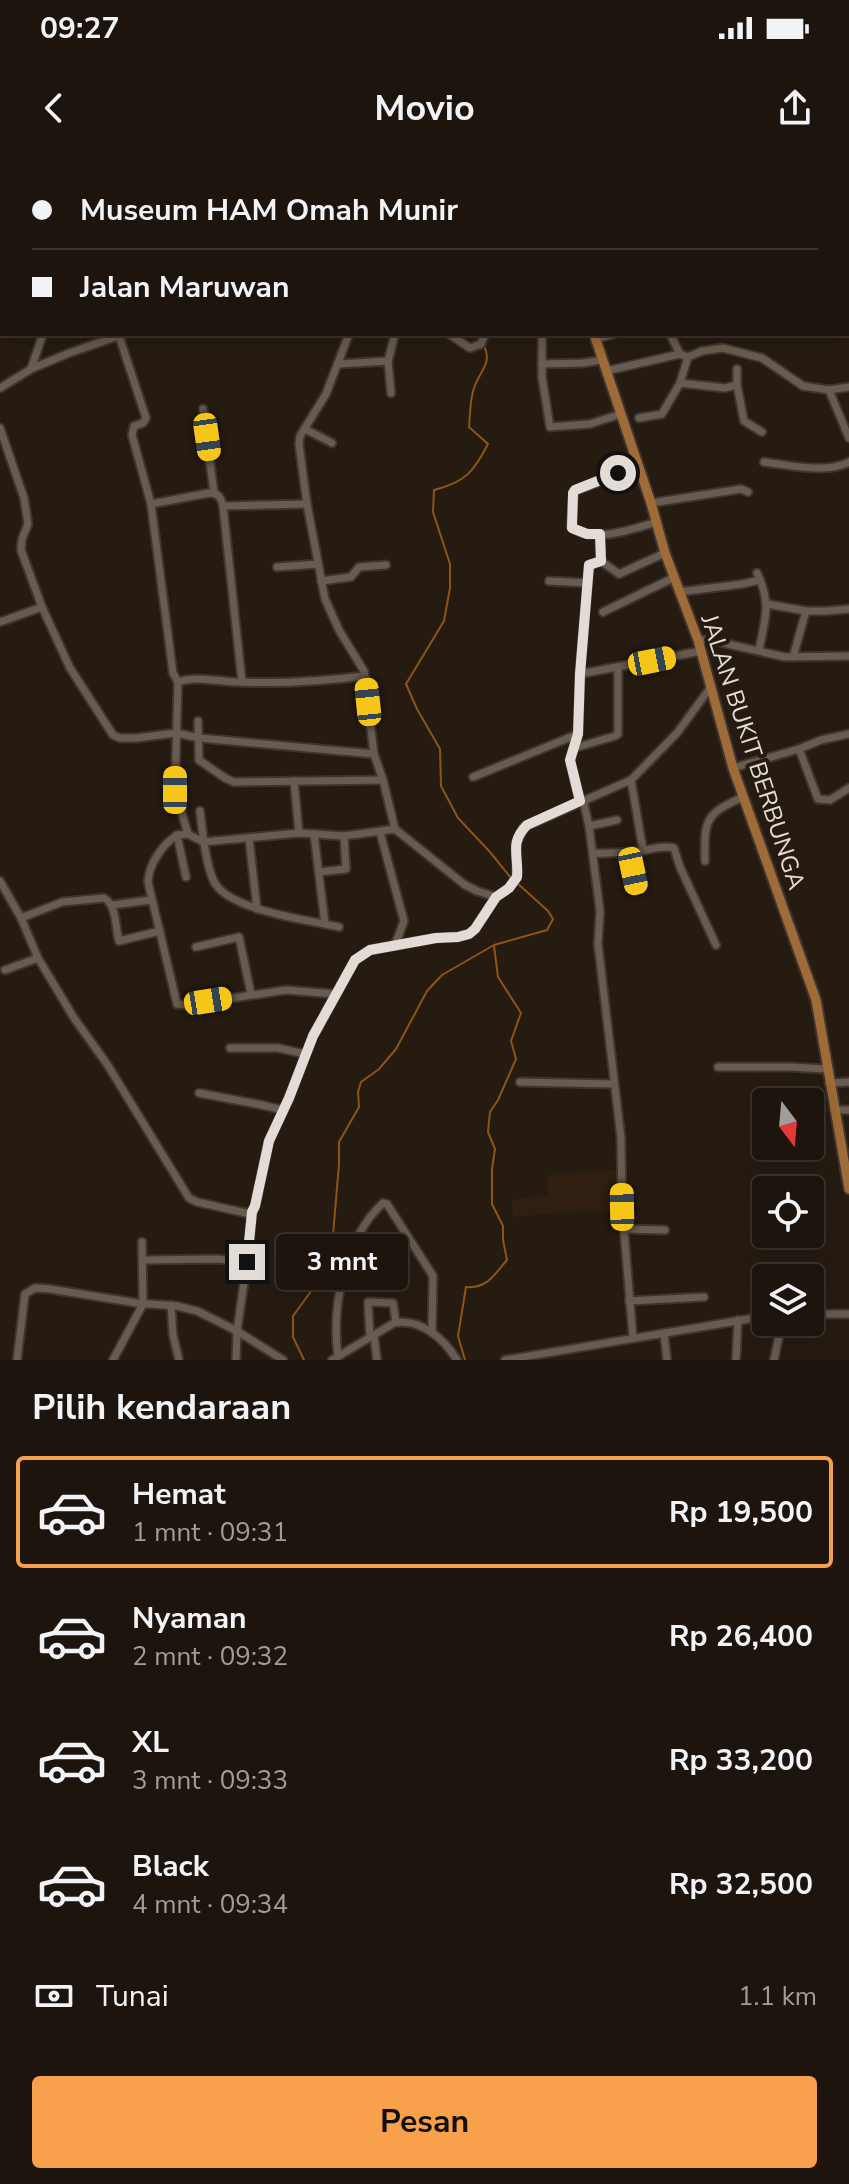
<!DOCTYPE html>
<html lang="id">
<meta charset="utf-8">
<style>
:root{--surface:#1c140d;--page:#251d16;--text:#f1f3f6;--muted:#a09e9d;--line:#3a332e;--accent:#f9a04c}
body{margin:0;font-family:"Nunito Sans",sans-serif;background:var(--page);color:var(--text);height:100vh;display:flex;flex-direction:column;font-size:30px;white-space:nowrap}
*{box-sizing:border-box;margin:0}
p{font-size:26px;color:var(--muted)}
.icon{flex:none;width:44px;height:44px;fill:none;stroke:currentColor;stroke-width:2;stroke-linecap:round;stroke-linejoin:round}
.map{position:relative;height:1200px;overflow:hidden}
.side{display:flex;flex-direction:column;background:var(--surface);flex:1}
.side>*{flex:none}
.banner{position:absolute;left:0px;top:0px;width:850px;height:176px;box-shadow:0 4px 20px #0003,0 0 0 2px var(--line);display:grid;align-content:center;height:176px;padding:0 32px;background:var(--surface)}
.needle{width:52px;rotate:164deg}
.fabs{position:absolute;left:752px;top:928px;display:grid;gap:16px}
.fabs a{display:grid;place-items:center;width:72px;height:72px;border-radius:8px;background:var(--surface);box-shadow:0 4px 20px #0003,0 0 0 2px var(--line);font-size:40px}
.end{position:absolute;width:36px;height:36px;margin:-18px;border:10px solid #e3dbd5;background:#111;box-shadow:0 0 0 4px #111}
.from{border-radius:50%}
.bubble{position:absolute;height:56px;border-radius:8px;background:var(--surface);box-shadow:0 4px 20px #0003,0 0 0 2px var(--line);font-size:26px;font-weight:700;line-height:56px;text-align:center}
.car{position:absolute;width:24px;height:48px;margin:-24px -12px;border-radius:10px;box-shadow:0 0 6px 2px #0007;background:linear-gradient(#f5c518 24%,#345 0 40%,#f5c518 0 76%,#345 0 86%,#f5c518 0)}
.banner b{display:flex;align-items:center;gap:28px;height:76px;font-size:30px}
.banner b+b{border-top:2px solid var(--line)}
.banner i{width:20px;height:20px;background:var(--text)}
ul{padding:0;list-style:none}
li{display:flex;align-items:center;gap:24px;height:112px;margin:0 16px 12px;padding:0 16px;border:4px solid transparent;border-radius:8px}
li div{flex:1}
li b{display:block;font-size:30px}
li em{font-style:normal;font-weight:700}
li.active{border-color:var(--accent)}
li>.icon{width:72px;height:72px;stroke-width:1.5}
h2{padding:0 32px;font-size:36px;line-height:96px}
.pay{display:flex;align-items:center;gap:20px;height:88px;padding:0 32px;font-size:30px}
.pay p{margin-inline-start:auto}
.primary-button{display:flex;gap:16px;margin-top:auto;padding:16px 32px}
.primary-button a{flex:1;height:92px;border-radius:8px;background:var(--accent);color:#111;font-size:32px;font-weight:700;line-height:92px;text-align:center}
.status{display:flex;justify-content:space-between;align-items:center;height:56px;padding:0 40px;background:var(--surface);direction:ltr}
.status svg{height:22px;fill:currentColor}
header{display:flex;justify-content:space-between;align-items:center;height:104px;padding:0 32px;background:var(--surface);font-size:36px;font-weight:700}
.map>svg:first-child{display:block}
</style>
<div class="status"><b>09:27</b><svg viewBox="0 0 49 12"><path d="M0 12V9h3v3zM5 12V6h3v6zM10 12V3h3v9zM15 12V0h3v12zM26 1h20v11H26zM47 4h2v5h-2z"/></svg></div>
<header><svg class="icon" aria-label="back" viewBox="0 0 24 24"><path d="M15 5l-7 7 7 7"/></svg>Movio<svg class="icon" aria-label="share" viewBox="0 0 24 24"><path d="M12 15V3M7 8l5-5 5 5M5 13v7h14v-7"/></svg></header>
<div class="map">
<svg width="849" height="1200" viewBox="0 0 849 1200">
<rect width="100%" height="100%" fill="#261b11"/>
<polygon fill="#301f11" points="619,1010 620,1026 610,1026 609,1033 619,1033 619,1051 566,1052 513,1057 512,1040 548,1035 548,1015 573,1015 574,1012"/>
<g fill="none" stroke-linecap="round" stroke-linejoin="round">
<g stroke="#8f5416" stroke-width="2">
<path d="M484,186C493,203 479,212 474,228C470,239 470,255 469,267L488,284C474,311 466,322 434,330L433,352L450,404V428L444,461L406,524L417,549L440,589L441,626L458,658L490,692L511,718"/>
<polyline points="304,1200 293,1177 293,1156 312,1130 312,1113 317,1100 333,1075 339,1004 339,982 359,947 358,932 361,922 379,909 396,889 427,831 442,815 494,785 547,770 553,759 548,751 516,722"/>
<path d="M465,1200L458,1176L466,1127C487,1129 494,1115 507,1100L503,1080V1066L492,1044V1009L495,989L488,972L490,952L498,940L516,899L511,881L521,853L498,817L494,786"/>
</g>
<defs>
<g id="minor">
<polyline points="33,0 39,2"/>
<polyline points="69,0 69,2"/>
<polyline points="139,0 139,2"/>
<polyline points="170,0 171,2"/>
<polyline points="204,0 205,2"/>
<polyline points="289,0 290,2"/>
<polyline points="426,0 426,2"/>
<polyline points="651,0 652,2"/>
<polyline points="703,0 703,2"/>
<polyline points="157,2 165,0"/>
<polyline points="689,2 697,0"/>
<polyline points="785,2 785,0"/>
<polyline points="841,2 842,0"/>
<polyline points="848,14 849,14"/>
<polyline points="848,66 849,66"/>
<polyline points="848,97 849,98"/>
<polyline points="848,130 849,130"/>
<polyline points="449,174 470,188 481,184 485,174"/>
<polyline points="542,174 542,217 550,267 590,264 621,254"/>
<polyline points="670,174 680,194"/>
<polyline points="119,176 146,258 143,263 134,266 132,275 151,344 173,513 178,522 175,630 188,674"/>
<polyline points="595,179 614,174"/>
<polyline points="688,197 702,191 723,188 762,198 803,226 829,230 849,227"/>
<polyline points="388,201 391,233"/>
<polyline points="338,204 388,201 395,174"/>
<polyline points="542,204 583,203 602,200"/>
<polyline points="31,209 69,193 124,174"/>
<polyline points="737,209 737,225"/>
<polyline points="606,211 680,194 688,197 680,223 662,254 639,258"/>
<polyline points="680,223 725,228 737,225 744,261 762,272"/>
<polyline points="0,228 31,209 43,174"/>
<polyline points="829,230 849,278"/>
<polyline points="203,249 214,333"/>
<polyline points="0,268 24,338 28,364 22,379 21,390 42,447"/>
<polyline points="305,269 332,283"/>
<path d="M764,302C788,305 827,314 849,302"/>
<path d="M638,304L598,322L574,331L571,367C593,384 632,369 657,362"/>
<polyline points="651,343 741,329 748,332"/>
<path d="M151,344L209,333C218,333 221,337 223,346L242,522"/>
<polyline points="223,346 307,344"/>
<polyline points="601,401 619,414 665,393"/>
<polyline points="277,407 318,404"/>
<path d="M757,413C772,444 765,459 759,490"/>
<polyline points="321,421 351,417 359,407 386,405"/>
<polyline points="549,421 588,423"/>
<polyline points="679,432 742,424 760,420"/>
<polyline points="767,444 806,451 826,451 849,449"/>
<polyline points="603,452 673,418"/>
<polyline points="0,462 42,447 70,508 113,575 120,578 136,578 176,573 200,578 374,594"/>
<polyline points="698,480 710,480 785,497 849,496"/>
<polyline points="793,497 806,451"/>
<polyline points="580,514 701,491"/>
<path d="M178,522C196,515 220,522 240,522C281,524 324,521 365,516"/>
<polyline points="198,561 199,600 225,618 234,622 383,620"/>
<polyline points="574,588 615,576 618,574 618,508"/>
<polyline points="799,589 818,639 830,640 849,628"/>
<polyline points="733,608 799,589 821,580 849,574"/>
<polyline points="473,617 578,574"/>
<polyline points="631,620 643,690"/>
<polyline points="294,621 299,673"/>
<polyline points="583,640 589,666 600,751 598,784 621,978 622,1047 633,1178"/>
<polyline points="580,641 570,600 578,574 580,514 589,405 601,401 600,374"/>
<path d="M200,651C202,669 206,710 216,725C235,751 308,760 339,767"/>
<polyline points="589,666 617,660"/>
<polyline points="395,669 465,725 477,731 496,737"/>
<polyline points="380,672 404,761 395,785"/>
<polyline points="314,674 325,764"/>
<polyline points="177,675 186,717"/>
<polyline points="249,678 257,749"/>
<polyline points="628,692 637,730"/>
<path d="M593,693C609,694 625,692 641,691C652,689 663,685 674,688L680,707L716,785"/>
<path d="M705,701C704,660 705,654 743,637"/>
<polyline points="319,712 346,709 344,676"/>
<polyline points="0,721 21,758 38,798 74,858 107,904 189,1038 197,1042 246,1053 252,1052"/>
<polyline points="112,745 151,740"/>
<path d="M21,758L62,742L104,738C117,745 115,767 119,781L160,771"/>
<polyline points="196,787 239,777 251,834"/>
<polyline points="5,810 38,798"/>
<path d="M335,834L286,830L187,845L177,844L148,722C149,704 162,685 177,675L188,674L203,682L299,673L344,676L395,669L383,620L374,594L364,511L339,470L325,439L307,344L299,284L300,276L326,234L349,174"/>
<polyline points="230,888 278,888 305,894"/>
<polyline points="718,907 789,907 827,909"/>
<polyline points="520,922 614,924"/>
<polyline points="829,923 849,922"/>
<polyline points="199,933 262,945 283,950"/>
<polyline points="834,950 849,950"/>
<polyline points="624,1069 665,1070"/>
<polyline points="143,1100 217,1099 247,1102"/>
<polyline points="629,1141 704,1137"/>
<polyline points="171,1145 173,1175 179,1200"/>
<polyline points="810,1154 849,1154"/>
<polyline points="664,1173 667,1200"/>
<polyline points="374,1175 377,1200"/>
<polyline points="370,1177 368,1142 393,1143 396,1162"/>
<path d="M338,1196C331,1146 345,1078 383,1043L387,1044L433,1116L432,1171"/>
<polyline points="17,1200 25,1134 35,1128 50,1129 137,1143 177,1146 197,1151 237,1171 247,1102 252,1052 255,1046 269,981 289,938 313,876 355,800 370,790 436,778 458,777 469,774 475,769 496,737 509,728 517,717 516,683 524,667 631,620 677,573 710,528"/>
<polyline points="113,1200 143,1144 142,1082"/>
<polyline points="236,1200 237,1171 283,1200"/>
<path d="M332,1200L394,1163C421,1158 444,1179 457,1200"/>
<polyline points="505,1200 766,1156"/>
<polyline points="736,1200 738,1160"/>
<polyline points="774,1200 782,1162"/>
</g>
<g id="major">
<polyline points="565,0 565,2"/>
<polyline points="594,174 651,343 665,393 698,480 733,608 816,840 849,1029"/>
</g>
</defs>
<use href="#minor" stroke="#3e3530" stroke-width="11"/>
<use href="#major" stroke="#3e3530" stroke-width="13"/>
<use href="#minor" stroke="#685b4f" stroke-width="7"/>
<use href="#major" stroke="#9f6b36" stroke-width="9"/>
</g>
<g fill="none" stroke-linecap="round" stroke-linejoin="round">
<path stroke="#e3dbd5" stroke-width="10" d="M247,1102L252,1052L255,1046L269,981L289,938L313,876L355,800L370,790L436,778L458,777L469,774L475,769L496,737L509,728L517,717C519,695 509,683 527,665L580,641L570,600L578,574L580,514L589,405L601,401L600,374H587L572,368L573,333L575,330L618,313"/>
</g>
<g text-anchor="middle" dominant-baseline="central" stroke-width="8" stroke-linejoin="round" paint-order="stroke">
<g font-size="24" fill="#e3dbd5" stroke="#261b11">
<text transform="translate(753 592) rotate(72)">JALAN BUKIT BERBUNGA</text>
</g>
</g>
</svg>
<div class="fabs">
<a><svg class="needle" viewBox="-14 -14 28 28"><path d="M0-13l5 13h-10z" fill="#e53935"/><path d="M0 13l5-13h-10z" fill="#a09e9d"/></svg></a>
<a><svg class="icon" aria-label="locate" viewBox="0 0 24 24"><circle cx="12" cy="12" r="6"/><path d="M12 2v4M12 18v4M2 12h4M18 12h4"/></svg></a>
<a><svg class="icon" aria-label="layers" viewBox="0 0 24 24"><path d="M12 4l9 5-9 5-9-5zM3 14l9 5 9-5"/></svg></a>
</div>
<i class="end from" style="left:618px;top:313px"></i>
<i class="end" style="left:247px;top:1102px"></i>
<div class="bubble" style="left:276px;top:1074px;width:132px">3 mnt</div>
<i class="car" style="left:207px;top:277px;rotate:172deg"></i>
<i class="car" style="left:652px;top:501px;rotate:79deg"></i>
<i class="car" style="left:368px;top:542px;rotate:354deg"></i>
<i class="car" style="left:175px;top:630px;rotate:0deg"></i>
<i class="car" style="left:633px;top:711px;rotate:168deg"></i>
<i class="car" style="left:208px;top:841px;rotate:81deg"></i>
<i class="car" style="left:622px;top:1047px;rotate:359deg"></i>
<div class="banner">
<b><i class="from"></i>Museum HAM Omah Munir</b>
<b><i></i>Jalan Maruwan</b>
</div>
</div>
<section class="side">
<h2>Pilih kendaraan</h2>
<ul>
<li class="active"><svg class="icon" aria-label="car" viewBox="0 0 24 24"><path d="M5 17H2v-5l4-1 3-4h7l3 4 3 1v5h-3M9 17h6M6 11h13"/><circle cx="7" cy="17" r="2"/><circle cx="17" cy="17" r="2"/></svg><div><b>Hemat</b><p>1 mnt · 09:31</p></div><em>Rp 19,500</em></li>
<li><svg class="icon" aria-label="car" viewBox="0 0 24 24"><path d="M5 17H2v-5l4-1 3-4h7l3 4 3 1v5h-3M9 17h6M6 11h13"/><circle cx="7" cy="17" r="2"/><circle cx="17" cy="17" r="2"/></svg><div><b>Nyaman</b><p>2 mnt · 09:32</p></div><em>Rp 26,400</em></li>
<li><svg class="icon" aria-label="car" viewBox="0 0 24 24"><path d="M5 17H2v-5l4-1 3-4h7l3 4 3 1v5h-3M9 17h6M6 11h13"/><circle cx="7" cy="17" r="2"/><circle cx="17" cy="17" r="2"/></svg><div><b>XL</b><p>3 mnt · 09:33</p></div><em>Rp 33,200</em></li>
<li><svg class="icon" aria-label="car" viewBox="0 0 24 24"><path d="M5 17H2v-5l4-1 3-4h7l3 4 3 1v5h-3M9 17h6M6 11h13"/><circle cx="7" cy="17" r="2"/><circle cx="17" cy="17" r="2"/></svg><div><b>Black</b><p>4 mnt · 09:34</p></div><em>Rp 32,500</em></li>
</ul>
<div class="pay"><svg class="icon" aria-label="cash" viewBox="0 0 24 24"><path d="M3 7h18v10H3z"/><circle cx="12" cy="12" r="2"/></svg>Tunai<p>1.1 km</p></div>
<div class="primary-button"><a>Pesan</a></div>
</section>
